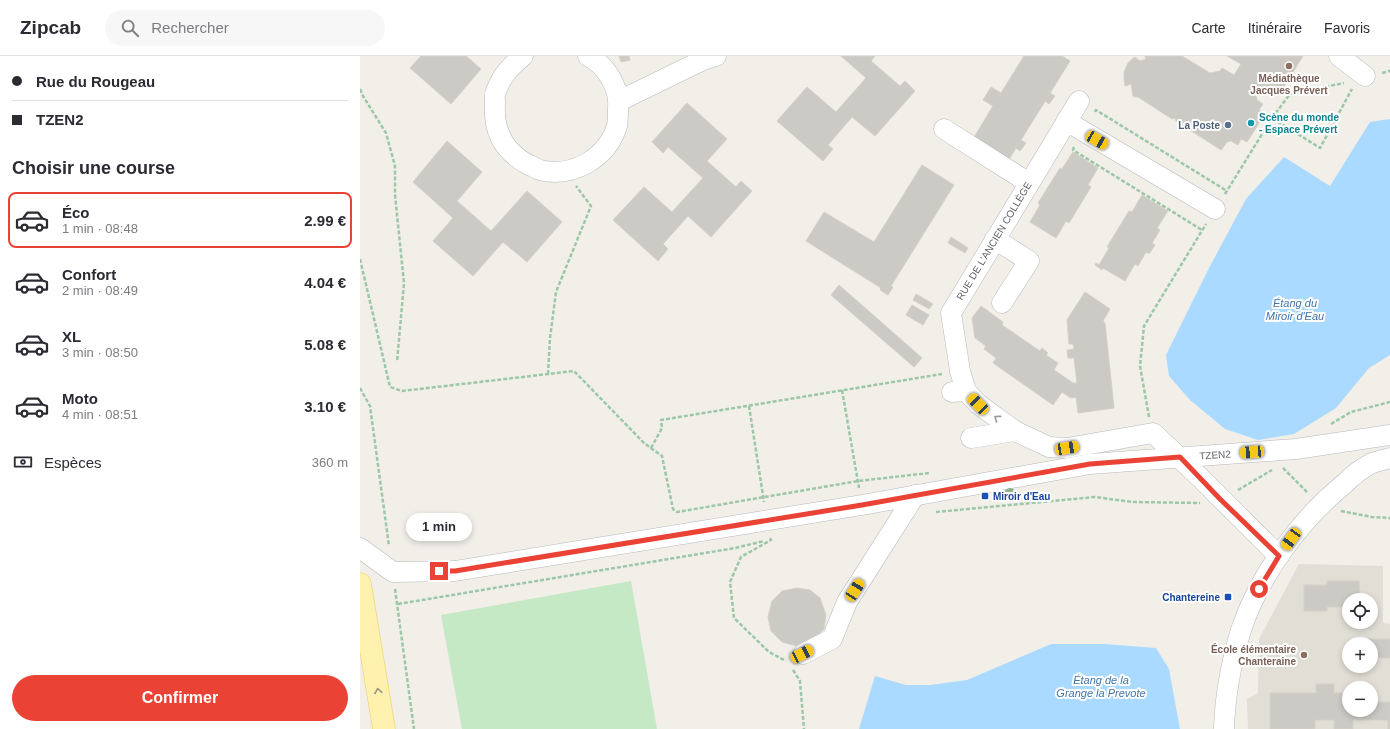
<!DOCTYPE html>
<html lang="fr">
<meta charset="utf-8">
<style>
:root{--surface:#fff;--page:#f7f7f7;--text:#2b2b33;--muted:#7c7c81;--line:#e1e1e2;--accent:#ea4335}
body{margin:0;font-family:Helvetica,sans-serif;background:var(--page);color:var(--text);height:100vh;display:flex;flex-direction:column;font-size:15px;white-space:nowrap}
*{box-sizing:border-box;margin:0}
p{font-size:13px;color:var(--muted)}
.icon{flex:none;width:22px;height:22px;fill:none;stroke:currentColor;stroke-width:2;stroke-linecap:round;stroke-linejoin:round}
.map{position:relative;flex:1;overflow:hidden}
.panel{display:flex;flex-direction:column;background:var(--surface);width:360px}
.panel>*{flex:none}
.banner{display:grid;align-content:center;height:88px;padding:0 12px;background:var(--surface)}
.buttons{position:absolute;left:982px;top:537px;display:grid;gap:8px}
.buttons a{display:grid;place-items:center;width:36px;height:36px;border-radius:50%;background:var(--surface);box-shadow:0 2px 6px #0003;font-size:20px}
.end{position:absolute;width:18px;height:18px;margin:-9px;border:5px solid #ea4335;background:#fff;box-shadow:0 0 0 2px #fff}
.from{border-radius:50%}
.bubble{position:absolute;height:28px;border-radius:14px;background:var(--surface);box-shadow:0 2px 6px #0003;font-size:13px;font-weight:600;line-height:28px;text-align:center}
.car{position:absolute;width:12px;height:24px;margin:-12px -6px;border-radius:5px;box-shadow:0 0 3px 1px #0007;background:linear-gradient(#f5c518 24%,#345 0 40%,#f5c518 0 76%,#345 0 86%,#f5c518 0)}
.banner b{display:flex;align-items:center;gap:14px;height:38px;font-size:15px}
.banner b+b{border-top:1px solid var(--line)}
.banner i{width:10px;height:10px;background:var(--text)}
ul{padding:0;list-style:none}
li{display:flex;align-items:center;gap:12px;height:56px;margin:0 8px 6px;padding:0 4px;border:2px solid transparent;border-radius:8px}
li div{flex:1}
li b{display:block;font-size:15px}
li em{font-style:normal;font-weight:600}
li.selected{border-color:var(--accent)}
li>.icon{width:36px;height:36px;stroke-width:1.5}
h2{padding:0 12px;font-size:18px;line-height:48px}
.pay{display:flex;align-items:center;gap:10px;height:44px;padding:0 12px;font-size:15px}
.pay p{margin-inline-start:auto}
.action{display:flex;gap:8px;margin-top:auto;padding:8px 12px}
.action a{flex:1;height:46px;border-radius:24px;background:var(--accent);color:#fff;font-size:16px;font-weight:600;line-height:46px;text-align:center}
header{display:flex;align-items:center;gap:24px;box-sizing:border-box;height:56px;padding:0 20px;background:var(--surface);border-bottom:1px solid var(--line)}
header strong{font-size:19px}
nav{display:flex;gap:22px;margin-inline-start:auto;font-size:14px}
.search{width:280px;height:36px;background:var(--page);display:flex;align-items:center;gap:10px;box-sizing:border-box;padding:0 14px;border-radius:22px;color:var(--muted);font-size:15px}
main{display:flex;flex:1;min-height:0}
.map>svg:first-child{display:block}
</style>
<header>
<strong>Zipcab</strong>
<div class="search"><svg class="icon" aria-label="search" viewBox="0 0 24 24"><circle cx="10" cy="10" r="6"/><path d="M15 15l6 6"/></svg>Rechercher</div>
<nav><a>Carte</a><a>Itinéraire</a><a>Favoris</a></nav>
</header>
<main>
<section class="panel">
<div class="banner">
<b><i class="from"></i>Rue du Rougeau</b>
<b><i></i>TZEN2</b>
</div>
<h2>Choisir une course</h2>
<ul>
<li class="selected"><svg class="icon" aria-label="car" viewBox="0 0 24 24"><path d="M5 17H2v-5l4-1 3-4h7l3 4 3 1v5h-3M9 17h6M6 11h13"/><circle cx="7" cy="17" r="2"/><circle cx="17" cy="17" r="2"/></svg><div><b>Éco</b><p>1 min · 08:48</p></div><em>2.99 €</em></li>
<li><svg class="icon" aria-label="car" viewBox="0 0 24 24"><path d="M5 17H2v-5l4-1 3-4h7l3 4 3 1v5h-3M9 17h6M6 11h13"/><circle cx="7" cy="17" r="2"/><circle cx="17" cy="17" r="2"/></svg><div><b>Confort</b><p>2 min · 08:49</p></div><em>4.04 €</em></li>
<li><svg class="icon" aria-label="car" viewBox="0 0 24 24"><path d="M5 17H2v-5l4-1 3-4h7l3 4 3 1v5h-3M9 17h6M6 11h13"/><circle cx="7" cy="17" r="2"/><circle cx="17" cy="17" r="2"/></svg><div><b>XL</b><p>3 min · 08:50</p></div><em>5.08 €</em></li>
<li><svg class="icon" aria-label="car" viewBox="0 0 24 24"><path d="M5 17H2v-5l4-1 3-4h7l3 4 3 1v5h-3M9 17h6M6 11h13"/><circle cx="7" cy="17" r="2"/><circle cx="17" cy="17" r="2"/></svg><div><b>Moto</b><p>4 min · 08:51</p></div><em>3.10 €</em></li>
</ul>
<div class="pay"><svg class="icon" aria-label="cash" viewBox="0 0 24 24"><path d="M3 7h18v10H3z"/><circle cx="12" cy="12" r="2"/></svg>Espèces<p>360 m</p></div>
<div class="action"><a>Confirmer</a></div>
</section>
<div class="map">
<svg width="1030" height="673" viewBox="0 0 1030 673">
<rect width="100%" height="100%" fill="#f1efe8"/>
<path fill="#e1ded6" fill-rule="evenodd" d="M939,508L1023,510V567L1030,568V673H888L887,643L898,637L899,583ZM989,544H1011V566H989ZM989,588H1011V610H989ZM989,632H1011V654H989Z"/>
<polygon fill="#c5e8c5" points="271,525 297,673 102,673 81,559"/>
<g fill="#aadaff">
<polygon points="1030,63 1030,299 1009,312 976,352 934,378 898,384 865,373 830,344 809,320 806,299 849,212 886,143 924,101 970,130 1010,66"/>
<polygon points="691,588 744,588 796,592 809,613 820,673 499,673 515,620 546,629 570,629 607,624"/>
</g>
<g fill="#cccac5" stroke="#d6d1c6">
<polygon points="61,0 106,0 121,13 91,48 50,12"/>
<polygon points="259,0 269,0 270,4 261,6"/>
<polygon points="481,0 515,0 511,5 540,30 545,25 555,35 515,80 492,61 468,89 473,93 463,105 417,65 447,31 476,56 506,22"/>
<polygon points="664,0 702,0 710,5 648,105 613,83 633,50 623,44 631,31 641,37"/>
<polygon points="785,0 822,0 850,17 860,15 862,12 874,19 881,8 867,0 943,0 927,26 922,23 920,27 910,30 911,36 896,40 897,44 903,48 899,54 905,58 887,86 881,83 878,89 871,85 867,86 861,94 816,65 815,62 812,63 778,41 775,41 773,40 771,28 765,30 764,22 764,16 768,7 772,3 775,1 780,5 786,3"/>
<polygon points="922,23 927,26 921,34 911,36 910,30 920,27"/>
<polygon points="690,37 695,40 689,48 685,45"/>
<polygon points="327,47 367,83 347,105 376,131 381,125 392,135 351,181 328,160 303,188 308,193 298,205 253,164 284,131 312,156 343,122 308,91 303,97 292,86"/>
<polygon points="661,84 666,87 660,95 656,92"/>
<polygon points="87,85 122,116 97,145 131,175 167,135 202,166 167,206 143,186 113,220 73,185 93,162 53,126"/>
<polygon points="713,96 738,112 728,129 731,131 709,167 706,165 696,182 670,166 680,149 678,147 700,112 702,113"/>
<polygon points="562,109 594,129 531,230 533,231 528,239 520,234 521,232 446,185 464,156 514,186"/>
<polygon points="782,139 808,155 797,172 800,174 792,187 795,189 789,198 786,196 778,210 775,208 765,225 743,212 742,214 735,209 736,207 739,209 749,192 747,191 769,155 772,156"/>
<polygon points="591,181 608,192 605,197 588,187"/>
<polygon points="479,229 562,302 554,311 471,239"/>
<polygon points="725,236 750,253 743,265 745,267 754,352 718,357 716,341 711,342 702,336 693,349 633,307 636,302 624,293 626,290 615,282 612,262 621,250 643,266 642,269 680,295 682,292 688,297 686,299 698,307 694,314 713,327 717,327 714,302 708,302 707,294 714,293 713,288 709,288 707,264"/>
<polygon points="556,238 573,248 569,253 553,244"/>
<polygon points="552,249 569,259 563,269 546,259"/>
<polygon points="967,525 999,525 1000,544 989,544 989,551 967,551 967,555 944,555 944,529 967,529"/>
<polygon points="437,532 450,534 460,542 466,559 464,573 452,585 437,590 422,586 411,575 408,561 412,545 422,535"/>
<polygon points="1006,583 1030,583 1030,602 1011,602 1011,588 1006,588"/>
<polygon points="956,628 974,628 974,637 989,637 989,654 1011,654 1011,646 1030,646 1030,673 1028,673 1028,664 993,664 993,673 974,673 974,664 955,664 955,673 910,673 910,637 956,637"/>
</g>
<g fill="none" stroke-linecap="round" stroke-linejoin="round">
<defs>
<g id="minor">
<path d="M163,0C149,12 143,18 136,35C134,39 135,43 135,47C133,75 144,96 169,109C173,110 176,113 180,114C213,122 247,102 257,70C258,65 258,58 258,52C260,32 246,9 228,0"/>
<polyline points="979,0 1005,20"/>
<polyline points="259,45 343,4 356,0"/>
<polyline points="706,65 855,153"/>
<polyline points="584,73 669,127"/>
<polyline points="635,183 669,205 642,247"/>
<polyline points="606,335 600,315 591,257 719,45"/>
<polyline points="592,336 606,335 618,348 655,375 611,382"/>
<path d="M655,375L689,391L707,392L793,377C836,416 877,459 919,500"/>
<polyline points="0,492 33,516 95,515 502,449 730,408 936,393 1030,379"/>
<polyline points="443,598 472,583 487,546 555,439"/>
<path d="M864,673C865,639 871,607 881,574C899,520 939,465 983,429C991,421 1002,412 1012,407C1018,405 1024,404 1030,402"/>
</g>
<polyline id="major" points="0,528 24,673"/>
</defs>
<use href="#minor" stroke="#b5b8bc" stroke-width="21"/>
<use href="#major" stroke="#f2c960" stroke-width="23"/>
<g stroke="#9cc7a9" stroke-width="2.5" stroke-dasharray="4 2" stroke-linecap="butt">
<polyline points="1022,17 1030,15"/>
<polyline points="0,33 3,40 26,77 35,110 35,139 44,227 37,306"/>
<polyline points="735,56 736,54 867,135"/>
<polyline points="912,62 930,38 984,27"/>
<polyline points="714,91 713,94 842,174"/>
<polyline points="865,138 912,62 960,92 992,33"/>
<polyline points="0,203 30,331 42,335 214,315 284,387 302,400 313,453 317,456 498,425 569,417"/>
<polyline points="188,318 190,282 196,236 231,150 216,130"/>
<polyline points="0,332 10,350 29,490"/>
<polyline points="482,334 499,432"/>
<polyline points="389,350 404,446"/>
<polyline points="789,361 780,310 784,270 846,168"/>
<polyline points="971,368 991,356 1030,346"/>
<polyline points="291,392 302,372 301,364 582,318"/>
<polyline points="923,412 948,437"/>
<polyline points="878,434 912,414"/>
<polyline points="981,455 1012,461 1030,462"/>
<polyline points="576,456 735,441 772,446 840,447"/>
<polyline points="410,482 411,484 381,501 370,526 374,562 409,596 426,605"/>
<polyline points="35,533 54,673"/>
<polyline points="38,548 375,492 404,485"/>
<polyline points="433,614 440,625 444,673"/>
</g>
<use href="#minor" stroke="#fff" stroke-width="20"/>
<use href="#major" stroke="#fff2af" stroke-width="22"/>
</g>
<circle fill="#89b387" cx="650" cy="438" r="6"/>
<defs><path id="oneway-chevron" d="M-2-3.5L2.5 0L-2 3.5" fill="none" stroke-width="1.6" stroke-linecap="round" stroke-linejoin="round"/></defs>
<use stroke="#979a9d" href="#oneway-chevron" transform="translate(637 362) rotate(-143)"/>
<use stroke="#979581" href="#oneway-chevron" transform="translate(18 635) rotate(-99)"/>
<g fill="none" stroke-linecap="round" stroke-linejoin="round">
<polyline stroke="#ea4335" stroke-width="5" points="79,515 95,515 502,449 730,408 820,401 860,443 919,500 899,533"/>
</g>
<g fill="#8d6e63" stroke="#fff" stroke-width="1.5">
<circle cx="929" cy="10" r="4"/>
<circle cx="944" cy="599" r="4"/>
</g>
<circle fill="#0f9aa8" stroke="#fff" stroke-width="1.5" cx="891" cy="67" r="4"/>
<circle fill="#5c6f8a" stroke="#fff" stroke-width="1.5" cx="868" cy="69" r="4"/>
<g fill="#1a4fb4" stroke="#fff" stroke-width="1.5">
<rect x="621" y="436" width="8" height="8" rx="2"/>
<rect x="864" y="537" width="8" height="8" rx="2"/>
</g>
<g text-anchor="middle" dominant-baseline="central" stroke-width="4" stroke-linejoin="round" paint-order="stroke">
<g font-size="10" font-weight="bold" fill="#785e54" stroke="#fff">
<text x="929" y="22">Médiathèque<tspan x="929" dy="12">Jacques Prévert</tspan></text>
<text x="936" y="593" text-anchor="end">École élémentaire<tspan x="936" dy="12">Chanteraine</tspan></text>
</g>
<g font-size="10" font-weight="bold" fill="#0d838f" stroke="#fff" text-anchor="start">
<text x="899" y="61">Scène du monde<tspan x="899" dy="12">- Espace Prévert</tspan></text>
</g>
<g font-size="10" font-weight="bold" fill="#4e5e75" stroke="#fff" text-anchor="end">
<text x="860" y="69">La Poste</text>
</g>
<g font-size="10" fill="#5f6368" stroke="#fff">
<text transform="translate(634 185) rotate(-59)">RUE DE L'ANCIEN COLLÈGE</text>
<text transform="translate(855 399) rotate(-4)">TZEN2</text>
</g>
<g font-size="10" font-weight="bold" fill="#164399" stroke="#fff" text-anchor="start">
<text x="633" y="440">Miroir d'Eau</text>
<text x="860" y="541" text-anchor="end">Chantereine</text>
</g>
<g font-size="11" font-style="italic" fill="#4174aa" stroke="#fff">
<text x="935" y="247">Étang du<tspan x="935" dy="13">Miroir d'Eau</tspan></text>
<text x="741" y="624">Étang de la<tspan x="741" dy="13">Grange la Prevote</tspan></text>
</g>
</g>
</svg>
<div class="buttons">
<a><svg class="icon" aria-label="locate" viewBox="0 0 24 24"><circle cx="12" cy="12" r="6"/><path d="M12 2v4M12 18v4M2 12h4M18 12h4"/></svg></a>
<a>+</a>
<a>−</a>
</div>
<i class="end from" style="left:899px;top:533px"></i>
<i class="end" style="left:79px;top:515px"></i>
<div class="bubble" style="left:46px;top:457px;width:66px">1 min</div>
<i class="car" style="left:737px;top:84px;rotate:120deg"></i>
<i class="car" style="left:618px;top:348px;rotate:316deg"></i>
<i class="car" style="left:707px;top:392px;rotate:81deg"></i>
<i class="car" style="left:892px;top:396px;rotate:266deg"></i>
<i class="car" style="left:931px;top:483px;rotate:216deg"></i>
<i class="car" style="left:495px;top:534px;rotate:33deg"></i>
<i class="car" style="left:442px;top:598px;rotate:63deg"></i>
</div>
</main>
